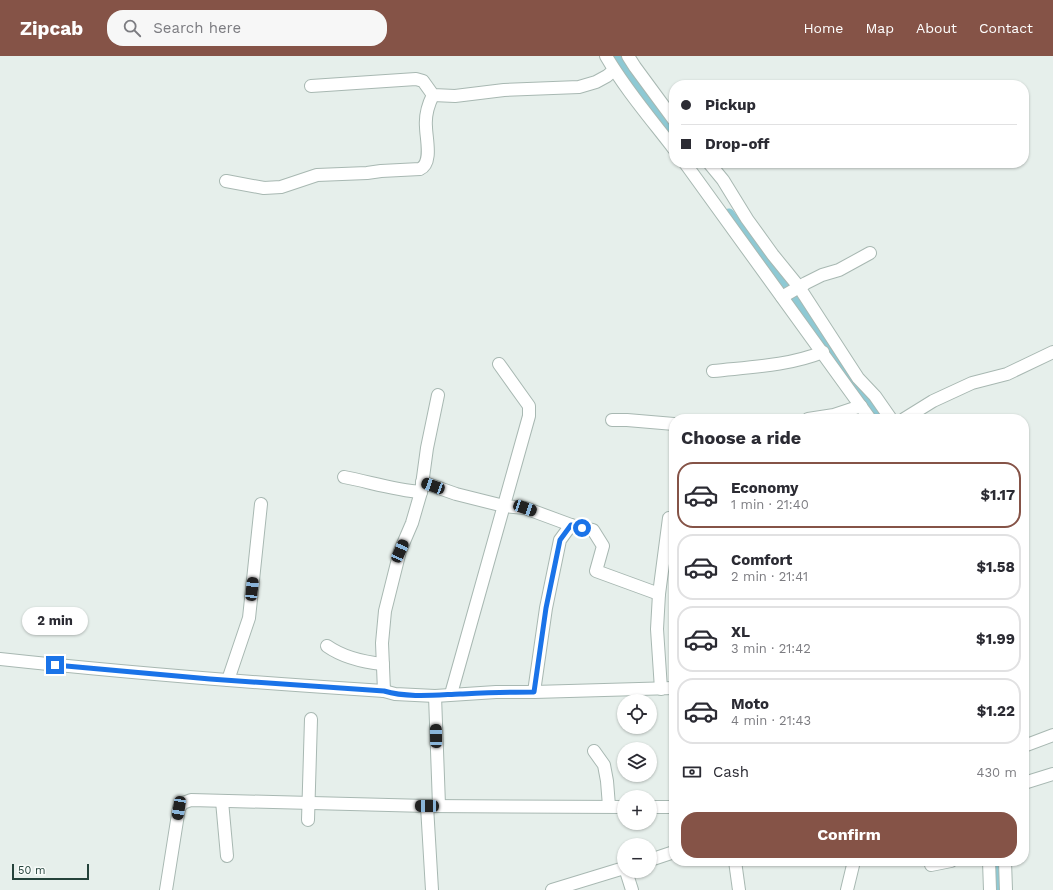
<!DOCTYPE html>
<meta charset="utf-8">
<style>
:root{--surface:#fff;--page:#f7f7f7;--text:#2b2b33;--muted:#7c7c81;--line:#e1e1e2;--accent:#855347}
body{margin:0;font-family:"Work Sans",sans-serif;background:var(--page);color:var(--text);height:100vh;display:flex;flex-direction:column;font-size:15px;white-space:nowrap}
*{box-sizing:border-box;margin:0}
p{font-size:13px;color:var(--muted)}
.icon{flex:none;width:22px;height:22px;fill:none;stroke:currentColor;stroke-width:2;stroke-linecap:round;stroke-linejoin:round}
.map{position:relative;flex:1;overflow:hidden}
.sheet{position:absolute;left:669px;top:358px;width:360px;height:452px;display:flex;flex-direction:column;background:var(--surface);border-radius:16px;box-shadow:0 1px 3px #0004}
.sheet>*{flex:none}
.top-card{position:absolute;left:669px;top:24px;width:360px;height:88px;border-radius:16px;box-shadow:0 1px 3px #0004;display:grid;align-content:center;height:88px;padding:0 12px;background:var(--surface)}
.controls{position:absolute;left:617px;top:638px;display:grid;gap:8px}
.controls a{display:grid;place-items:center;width:40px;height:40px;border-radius:50%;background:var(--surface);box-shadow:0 1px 3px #0004;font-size:20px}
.scale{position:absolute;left:12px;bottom:10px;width:77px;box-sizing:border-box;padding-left:4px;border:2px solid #24423a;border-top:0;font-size:11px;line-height:14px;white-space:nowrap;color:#24423a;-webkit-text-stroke:3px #f7fbf9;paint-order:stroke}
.end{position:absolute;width:18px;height:18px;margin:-9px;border:5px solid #1a73e8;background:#fff;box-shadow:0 0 0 2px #fff}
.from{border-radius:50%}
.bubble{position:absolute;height:28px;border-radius:14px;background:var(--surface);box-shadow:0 1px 3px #0004;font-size:13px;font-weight:700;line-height:28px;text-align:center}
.car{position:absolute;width:12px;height:24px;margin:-12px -6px;border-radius:5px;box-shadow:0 0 3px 1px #0007;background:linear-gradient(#222 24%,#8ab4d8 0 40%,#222 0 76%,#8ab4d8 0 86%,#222 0)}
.top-card b{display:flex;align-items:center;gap:14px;height:38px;font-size:15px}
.top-card b+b{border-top:1px solid var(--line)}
.top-card i{width:10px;height:10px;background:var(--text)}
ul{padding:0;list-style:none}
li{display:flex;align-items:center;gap:12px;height:66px;margin:0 8px 6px;padding:0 4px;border:2px solid var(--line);border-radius:16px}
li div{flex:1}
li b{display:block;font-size:15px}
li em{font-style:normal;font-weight:700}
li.on{border-color:var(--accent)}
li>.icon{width:36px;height:36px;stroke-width:1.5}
h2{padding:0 12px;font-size:18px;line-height:48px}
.pay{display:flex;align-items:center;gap:10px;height:44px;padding:0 12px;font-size:15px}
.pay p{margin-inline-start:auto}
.cta{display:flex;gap:8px;margin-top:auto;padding:8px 12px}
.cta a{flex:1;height:46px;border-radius:16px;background:var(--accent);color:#fff;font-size:16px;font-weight:700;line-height:46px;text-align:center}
header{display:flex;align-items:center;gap:24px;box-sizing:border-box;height:56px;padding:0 20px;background:var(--accent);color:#fff}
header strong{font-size:19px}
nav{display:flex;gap:22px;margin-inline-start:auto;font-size:14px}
.search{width:280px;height:36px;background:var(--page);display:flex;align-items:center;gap:10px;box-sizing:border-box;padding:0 14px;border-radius:16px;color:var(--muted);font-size:15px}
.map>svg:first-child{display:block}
</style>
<header>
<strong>Zipcab</strong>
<div class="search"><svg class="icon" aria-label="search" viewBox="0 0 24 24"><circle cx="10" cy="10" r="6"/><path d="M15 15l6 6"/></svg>Search here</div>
<nav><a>Home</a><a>Map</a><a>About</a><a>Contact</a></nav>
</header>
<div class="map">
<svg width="1053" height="834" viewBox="0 0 1053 834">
<rect width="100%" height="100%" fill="#e6efeb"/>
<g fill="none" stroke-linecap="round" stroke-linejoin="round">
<g stroke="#8ec9d4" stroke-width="11">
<polyline points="617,0 642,40 674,83"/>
<polyline points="729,158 882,363"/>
<polyline points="999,805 1000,834"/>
</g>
<defs>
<g id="minor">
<path d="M606,0C625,33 651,63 674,93"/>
<polyline points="628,0 635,11 674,64"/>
<polyline points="311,30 416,23 423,25 433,39 455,40 504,34 579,31 596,26 607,20 614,14"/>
<polyline points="685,107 870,363"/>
<polyline points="709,107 723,124 747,163 773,199 799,231 858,322 875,340 891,363"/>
<path d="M226,125L264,132L281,131L317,119L367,117L381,115L420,113C433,107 426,82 426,71C425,60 428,49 433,39"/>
<polyline points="782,241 806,227 822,219 839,214 870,197"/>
<path d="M713,315C750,311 788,310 823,296"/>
<polyline points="808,363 834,359 861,350"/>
<polyline points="904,363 933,345 972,327 1007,318 1053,296"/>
<polyline points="612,364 627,364 674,368"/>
<path d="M344,421C370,426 395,434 421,436"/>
<polyline points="422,426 456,438 504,450 525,452 571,469 593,474 603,490 596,515 659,538"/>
<path d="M327,590C344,602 363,606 383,608"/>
<path d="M0,603C128,617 256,627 384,635L395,638L435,640L496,636H534L674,632"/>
<polyline points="228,624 249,562 261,448"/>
<polyline points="661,633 657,573 659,538 669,462"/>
<polyline points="384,635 382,587 385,555 400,495 412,467 421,436 427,392 438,339"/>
<polyline points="534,636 546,552 560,484 571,469"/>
<polyline points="451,638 529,360 529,350 499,308"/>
<polyline points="435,640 439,749"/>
<polyline points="1024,690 1053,679"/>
<polyline points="594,695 604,709 607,725 609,750"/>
<polyline points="1024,727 1053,718"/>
<polyline points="222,745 227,800"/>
<polyline points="427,750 432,834"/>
<polyline points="650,751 674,751"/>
<polyline points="308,764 311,663"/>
<polyline points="650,804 674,796"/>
<polyline points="735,805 739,834"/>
<polyline points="989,805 990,834"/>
<polyline points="1005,805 1006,834"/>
<polyline points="931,809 951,805"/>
<polyline points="626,815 632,834"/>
<polyline points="166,834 179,752 183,747 191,744 427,750 624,751"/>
<polyline points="552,834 624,812"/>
<polyline points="847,834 854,805"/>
</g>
</defs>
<use href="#minor" stroke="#a8b8b2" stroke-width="14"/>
<use href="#minor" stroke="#fff" stroke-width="12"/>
</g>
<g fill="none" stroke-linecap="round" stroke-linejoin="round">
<path stroke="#1a73e8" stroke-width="5" d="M55,609L210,623L384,635C408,642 435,639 460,638C485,637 509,636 534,636L546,552L560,484L571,469L582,472"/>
</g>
</svg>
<div class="controls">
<a><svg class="icon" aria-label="locate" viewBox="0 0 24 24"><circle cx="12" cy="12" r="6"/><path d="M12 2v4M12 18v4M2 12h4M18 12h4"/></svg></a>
<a><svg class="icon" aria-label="layers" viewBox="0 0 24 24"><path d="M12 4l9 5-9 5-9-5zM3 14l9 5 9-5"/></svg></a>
<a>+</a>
<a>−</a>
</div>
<div class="scale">50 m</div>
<i class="end from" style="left:582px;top:472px"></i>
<i class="end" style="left:55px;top:609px"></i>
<div class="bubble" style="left:22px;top:551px;width:66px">2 min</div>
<i class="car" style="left:433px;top:430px;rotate:290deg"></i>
<i class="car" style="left:525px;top:452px;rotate:109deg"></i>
<i class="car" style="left:400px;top:495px;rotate:24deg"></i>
<i class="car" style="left:252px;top:533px;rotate:6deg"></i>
<i class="car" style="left:436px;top:680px;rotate:359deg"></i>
<i class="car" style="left:427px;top:750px;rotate:271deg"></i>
<i class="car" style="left:179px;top:752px;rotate:189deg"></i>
<div class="top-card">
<b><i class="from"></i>Pickup</b>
<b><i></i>Drop-off</b>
</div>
<section class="sheet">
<h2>Choose a ride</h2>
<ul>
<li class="on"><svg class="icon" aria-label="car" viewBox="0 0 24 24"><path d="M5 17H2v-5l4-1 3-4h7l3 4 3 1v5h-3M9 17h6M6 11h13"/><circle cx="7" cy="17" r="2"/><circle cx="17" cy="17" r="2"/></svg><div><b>Economy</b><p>1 min · 21:40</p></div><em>$1.17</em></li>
<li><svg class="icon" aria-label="car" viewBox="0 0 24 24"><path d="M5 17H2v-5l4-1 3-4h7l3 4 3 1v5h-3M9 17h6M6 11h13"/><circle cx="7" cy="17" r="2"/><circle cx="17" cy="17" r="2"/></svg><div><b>Comfort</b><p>2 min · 21:41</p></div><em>$1.58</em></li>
<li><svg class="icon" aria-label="car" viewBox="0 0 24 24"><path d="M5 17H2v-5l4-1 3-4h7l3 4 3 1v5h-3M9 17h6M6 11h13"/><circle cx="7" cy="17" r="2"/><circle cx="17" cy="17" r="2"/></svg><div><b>XL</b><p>3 min · 21:42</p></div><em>$1.99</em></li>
<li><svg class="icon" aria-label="car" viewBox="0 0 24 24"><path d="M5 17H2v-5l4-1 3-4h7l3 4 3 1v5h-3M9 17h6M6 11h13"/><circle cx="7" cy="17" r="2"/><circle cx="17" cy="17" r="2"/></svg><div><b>Moto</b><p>4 min · 21:43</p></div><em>$1.22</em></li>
</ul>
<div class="pay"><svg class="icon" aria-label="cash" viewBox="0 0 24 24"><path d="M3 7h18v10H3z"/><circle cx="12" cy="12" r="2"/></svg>Cash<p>430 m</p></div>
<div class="cta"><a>Confirm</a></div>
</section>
</div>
